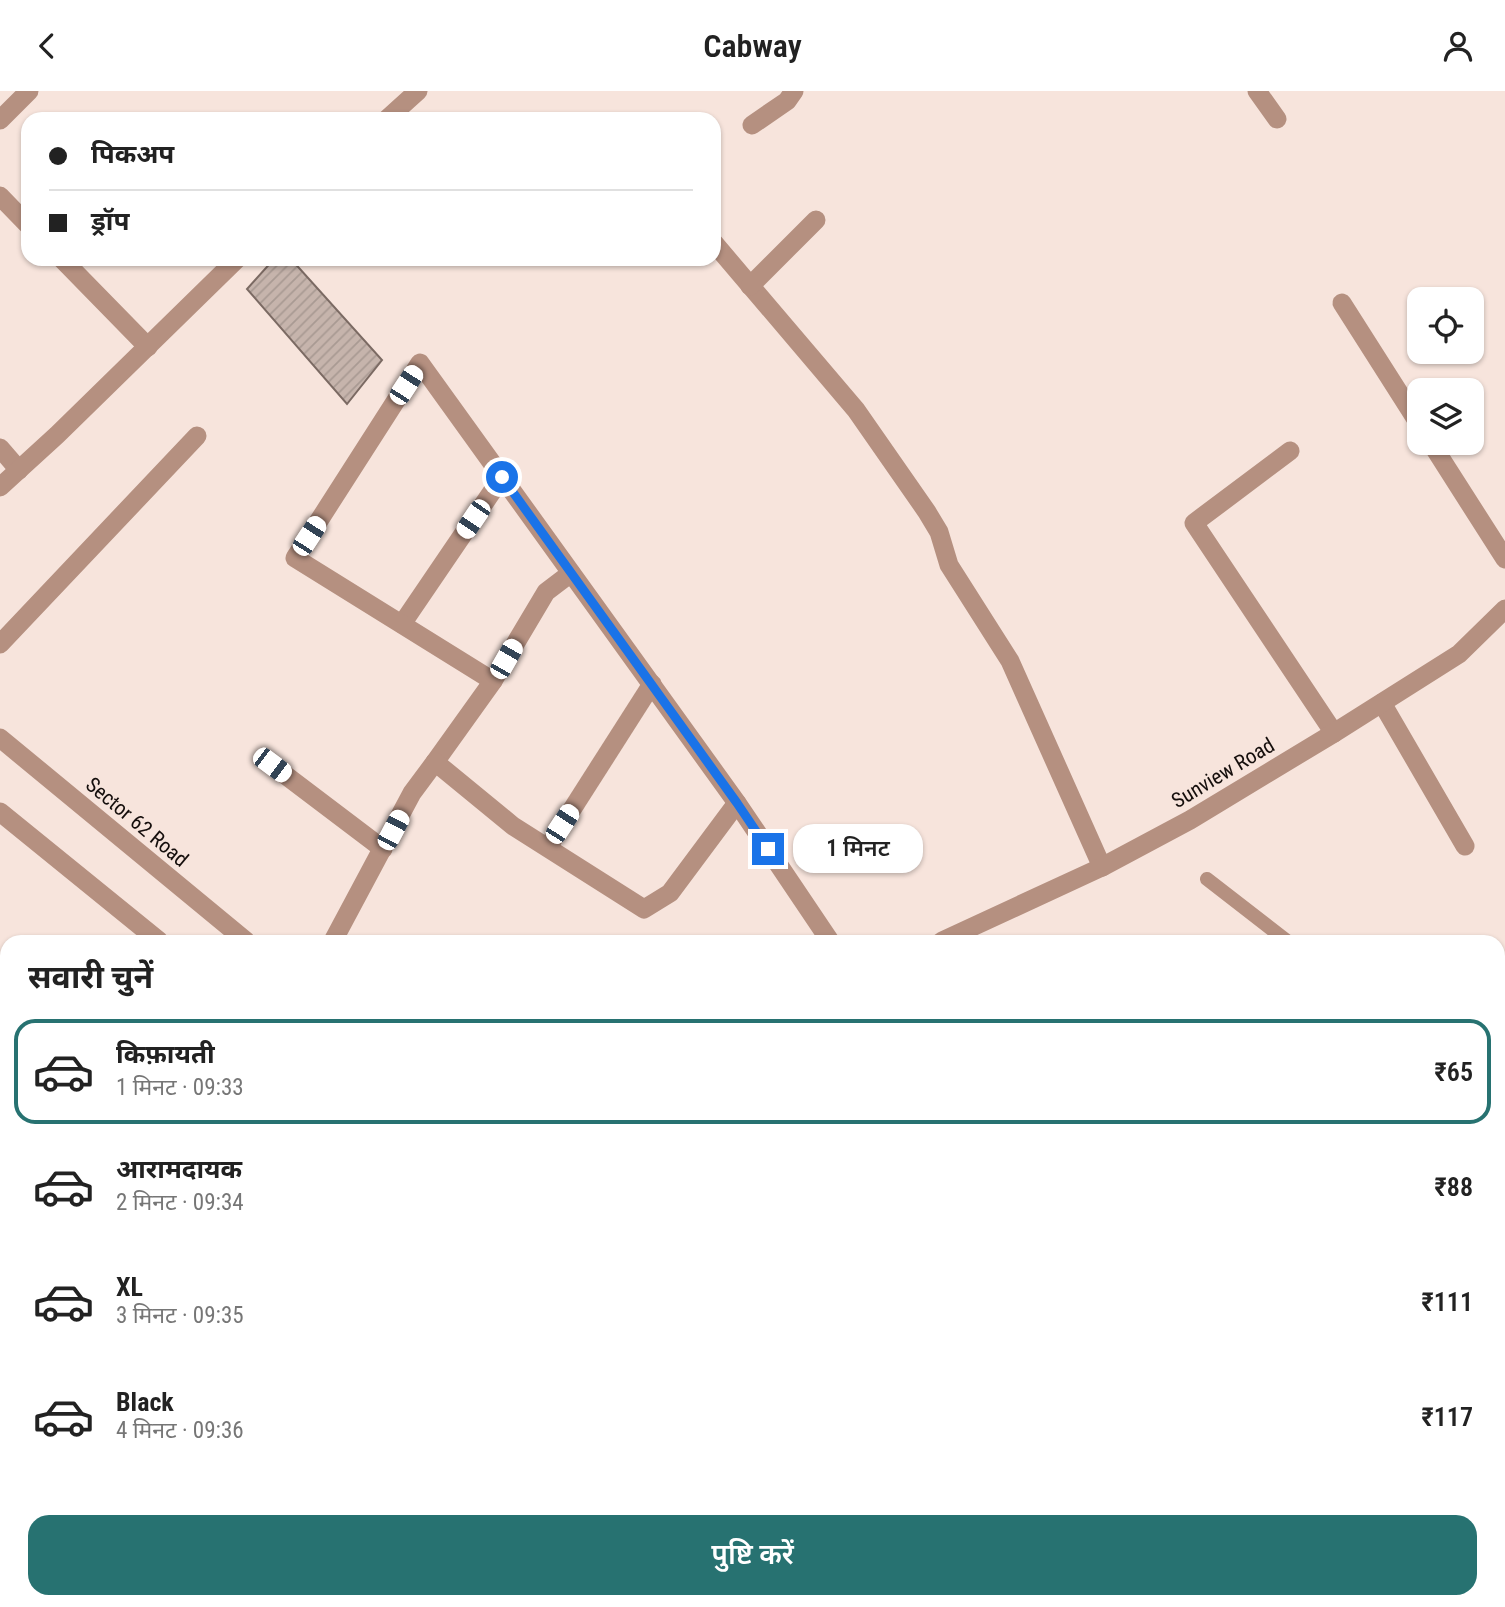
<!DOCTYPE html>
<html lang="hi">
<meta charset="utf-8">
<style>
:root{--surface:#fff;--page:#f2f2f2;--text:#222;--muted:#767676;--line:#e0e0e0;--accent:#277271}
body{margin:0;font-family:"Roboto Condensed","Noto Sans Devanagari",sans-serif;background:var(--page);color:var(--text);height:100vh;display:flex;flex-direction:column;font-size:26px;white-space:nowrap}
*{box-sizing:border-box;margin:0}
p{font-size:23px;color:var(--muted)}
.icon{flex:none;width:38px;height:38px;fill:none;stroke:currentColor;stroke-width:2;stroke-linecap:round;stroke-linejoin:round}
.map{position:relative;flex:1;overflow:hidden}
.side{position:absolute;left:0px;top:844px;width:1505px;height:674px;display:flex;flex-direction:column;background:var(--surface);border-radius:21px 21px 0 0;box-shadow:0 2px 5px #0004}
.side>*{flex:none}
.guide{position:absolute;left:21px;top:21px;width:700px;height:154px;border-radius:21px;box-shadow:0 2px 5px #0004;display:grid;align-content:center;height:154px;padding:0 28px;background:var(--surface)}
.tools{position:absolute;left:1407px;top:196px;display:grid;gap:14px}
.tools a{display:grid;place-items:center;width:77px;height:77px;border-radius:14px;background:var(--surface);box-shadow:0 2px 5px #0004;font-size:35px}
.end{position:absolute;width:32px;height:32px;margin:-16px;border:9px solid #1a73e8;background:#fff;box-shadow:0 0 0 4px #fff}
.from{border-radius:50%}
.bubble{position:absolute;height:49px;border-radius:21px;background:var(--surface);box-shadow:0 2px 5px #0004;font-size:23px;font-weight:600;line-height:49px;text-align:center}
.car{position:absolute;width:21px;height:42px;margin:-21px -10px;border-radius:9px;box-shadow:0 0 5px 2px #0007;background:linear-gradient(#fff 24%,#345 0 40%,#fff 0 76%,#345 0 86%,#fff 0)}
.guide b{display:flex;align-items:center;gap:24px;height:66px;font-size:26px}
.guide b+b{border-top:2px solid var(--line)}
.guide i{width:18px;height:18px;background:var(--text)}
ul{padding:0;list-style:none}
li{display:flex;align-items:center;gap:21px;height:105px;margin:0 14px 10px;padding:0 14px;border:4px solid transparent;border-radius:21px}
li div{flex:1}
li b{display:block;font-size:26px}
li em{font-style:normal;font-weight:600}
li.current{border-color:var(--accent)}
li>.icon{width:63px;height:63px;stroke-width:1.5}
h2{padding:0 28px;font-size:32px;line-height:84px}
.primary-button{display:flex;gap:14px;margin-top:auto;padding:14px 28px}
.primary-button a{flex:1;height:80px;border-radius:21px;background:var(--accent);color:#fff;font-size:28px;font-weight:600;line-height:80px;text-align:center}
header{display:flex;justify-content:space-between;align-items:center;height:91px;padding:0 28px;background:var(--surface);font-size:32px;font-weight:600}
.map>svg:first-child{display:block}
</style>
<header><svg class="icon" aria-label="back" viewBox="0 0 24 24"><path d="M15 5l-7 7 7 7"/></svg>Cabway<svg class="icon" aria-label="person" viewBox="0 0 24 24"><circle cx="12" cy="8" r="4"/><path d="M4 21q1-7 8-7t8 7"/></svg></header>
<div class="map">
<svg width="1505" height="1516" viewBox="0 0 1505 1516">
<defs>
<pattern id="building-hatch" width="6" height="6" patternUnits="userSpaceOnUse" patternTransform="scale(1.75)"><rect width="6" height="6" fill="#c6b4ac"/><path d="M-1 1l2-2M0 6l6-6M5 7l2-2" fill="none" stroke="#a99a93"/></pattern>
</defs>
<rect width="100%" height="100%" fill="#f7e4dc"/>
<polygon fill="#f2d7cc" points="0,971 7,976 7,1510 664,1510 671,1516 0,1516"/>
<g fill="url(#building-hatch)" stroke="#7b6a63" stroke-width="2">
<polygon points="274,168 291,168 382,269 347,313 247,198"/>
<polygon points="7,1118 7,1318 0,1327 0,1127"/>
<polygon points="7,1392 7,1487 0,1482 0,1400"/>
<polygon points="35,1510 104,1510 99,1516 42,1516"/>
<polygon points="206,1510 425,1510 420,1516 201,1516"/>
</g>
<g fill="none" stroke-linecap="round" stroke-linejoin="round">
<g stroke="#b59080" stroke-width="14">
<polyline points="1207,788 1287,850"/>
<polyline points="0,943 7,949"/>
<polyline points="0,1018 7,1023"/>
<polyline points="1498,1019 1505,1024"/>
<polyline points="1498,1265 1505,1257"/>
<polyline points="594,1510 601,1516"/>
<polyline points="689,1510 696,1516"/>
<polyline points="1146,1510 1153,1516"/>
<polyline points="0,1514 2,1516"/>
<polyline points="174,1516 179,1510"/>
<polyline points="1291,1516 1296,1510"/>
</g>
<g stroke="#b59080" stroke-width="19">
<polyline points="1257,0 1277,28"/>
<polyline points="387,28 418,0"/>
<polyline points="0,29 29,0"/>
<polyline points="752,34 787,10 794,0"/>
<polyline points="0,105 28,134"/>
<polyline points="714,152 856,319 927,421 939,441 949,474 1010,570 1102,776"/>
<polyline points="62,168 148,256"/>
<polyline points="750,195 816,129"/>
<polyline points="1342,212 1419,333"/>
<polyline points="1431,352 1505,468"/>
<polyline points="0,357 19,379"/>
<polyline points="1290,360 1194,432 1334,642"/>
<polyline points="0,396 57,344 237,168"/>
<polyline points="402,533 502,386"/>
<polyline points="0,553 197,345"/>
<polyline points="493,590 295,467 420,272 737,712 830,850"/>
<polyline points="1382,612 1465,755"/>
<polyline points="435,671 493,590 546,501 571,482"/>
<polyline points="272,674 383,758"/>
<polyline points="548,756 652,593"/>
<polyline points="333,850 412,702 435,671 513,735 644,818 670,802 737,712"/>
<polyline points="942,850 1102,776 1190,729 1334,642 1459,563 1505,518"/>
</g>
<g stroke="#b59080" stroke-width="19">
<polyline points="0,647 246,850"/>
<polyline points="0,721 159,850"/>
<polyline points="965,1510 972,1516"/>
<polyline points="1032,1510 1039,1516"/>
</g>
</g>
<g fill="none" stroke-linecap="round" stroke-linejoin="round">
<polyline stroke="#1a73e8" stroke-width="9" points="502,386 737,712 768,758"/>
</g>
<g text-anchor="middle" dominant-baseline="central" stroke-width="5" stroke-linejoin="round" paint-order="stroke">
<g font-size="21" fill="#150e0c" stroke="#f7e4dc">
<text transform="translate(1223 682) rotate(-31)">Sunview Road</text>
<text transform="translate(137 731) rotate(40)">Sector 62 Road</text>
</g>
</g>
</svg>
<div class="tools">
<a><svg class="icon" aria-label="locate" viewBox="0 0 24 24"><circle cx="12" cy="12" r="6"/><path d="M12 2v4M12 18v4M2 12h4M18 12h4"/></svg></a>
<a><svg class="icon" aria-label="layers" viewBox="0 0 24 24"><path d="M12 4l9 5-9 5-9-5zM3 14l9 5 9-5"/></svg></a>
</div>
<i class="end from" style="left:502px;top:386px"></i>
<i class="end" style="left:768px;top:758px"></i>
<div class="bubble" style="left:793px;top:733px;width:130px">1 मिनट</div>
<i class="car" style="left:406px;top:294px;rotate:33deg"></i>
<i class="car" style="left:473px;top:428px;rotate:214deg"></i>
<i class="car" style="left:309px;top:445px;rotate:33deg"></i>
<i class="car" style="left:506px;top:568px;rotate:30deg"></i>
<i class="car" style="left:272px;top:674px;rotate:127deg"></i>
<i class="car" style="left:562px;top:733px;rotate:33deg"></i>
<i class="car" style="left:393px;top:739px;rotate:28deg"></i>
<div class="guide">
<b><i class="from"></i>पिकअप</b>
<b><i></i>ड्रॉप</b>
</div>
<section class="side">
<h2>सवारी चुनें</h2>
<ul>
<li class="current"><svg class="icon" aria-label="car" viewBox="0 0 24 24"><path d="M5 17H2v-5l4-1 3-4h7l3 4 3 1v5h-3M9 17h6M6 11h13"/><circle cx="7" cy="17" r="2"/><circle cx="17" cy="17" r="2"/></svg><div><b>किफ़ायती</b><p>1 मिनट · 09:33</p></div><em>₹65</em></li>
<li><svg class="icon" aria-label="car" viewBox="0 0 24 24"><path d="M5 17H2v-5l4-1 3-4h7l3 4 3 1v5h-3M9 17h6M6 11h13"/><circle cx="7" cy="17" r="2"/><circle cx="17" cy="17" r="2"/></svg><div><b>आरामदायक</b><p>2 मिनट · 09:34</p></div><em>₹88</em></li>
<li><svg class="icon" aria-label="car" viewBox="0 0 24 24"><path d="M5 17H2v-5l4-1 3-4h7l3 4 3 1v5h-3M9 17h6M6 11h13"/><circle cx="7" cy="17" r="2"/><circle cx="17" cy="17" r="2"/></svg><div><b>XL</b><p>3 मिनट · 09:35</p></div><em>₹111</em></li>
<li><svg class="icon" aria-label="car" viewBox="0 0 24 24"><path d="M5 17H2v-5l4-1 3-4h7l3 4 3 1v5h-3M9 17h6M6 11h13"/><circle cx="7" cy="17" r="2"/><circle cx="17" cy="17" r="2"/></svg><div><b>Black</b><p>4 मिनट · 09:36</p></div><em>₹117</em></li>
</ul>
<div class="primary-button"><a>पुष्टि करें</a></div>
</section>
</div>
